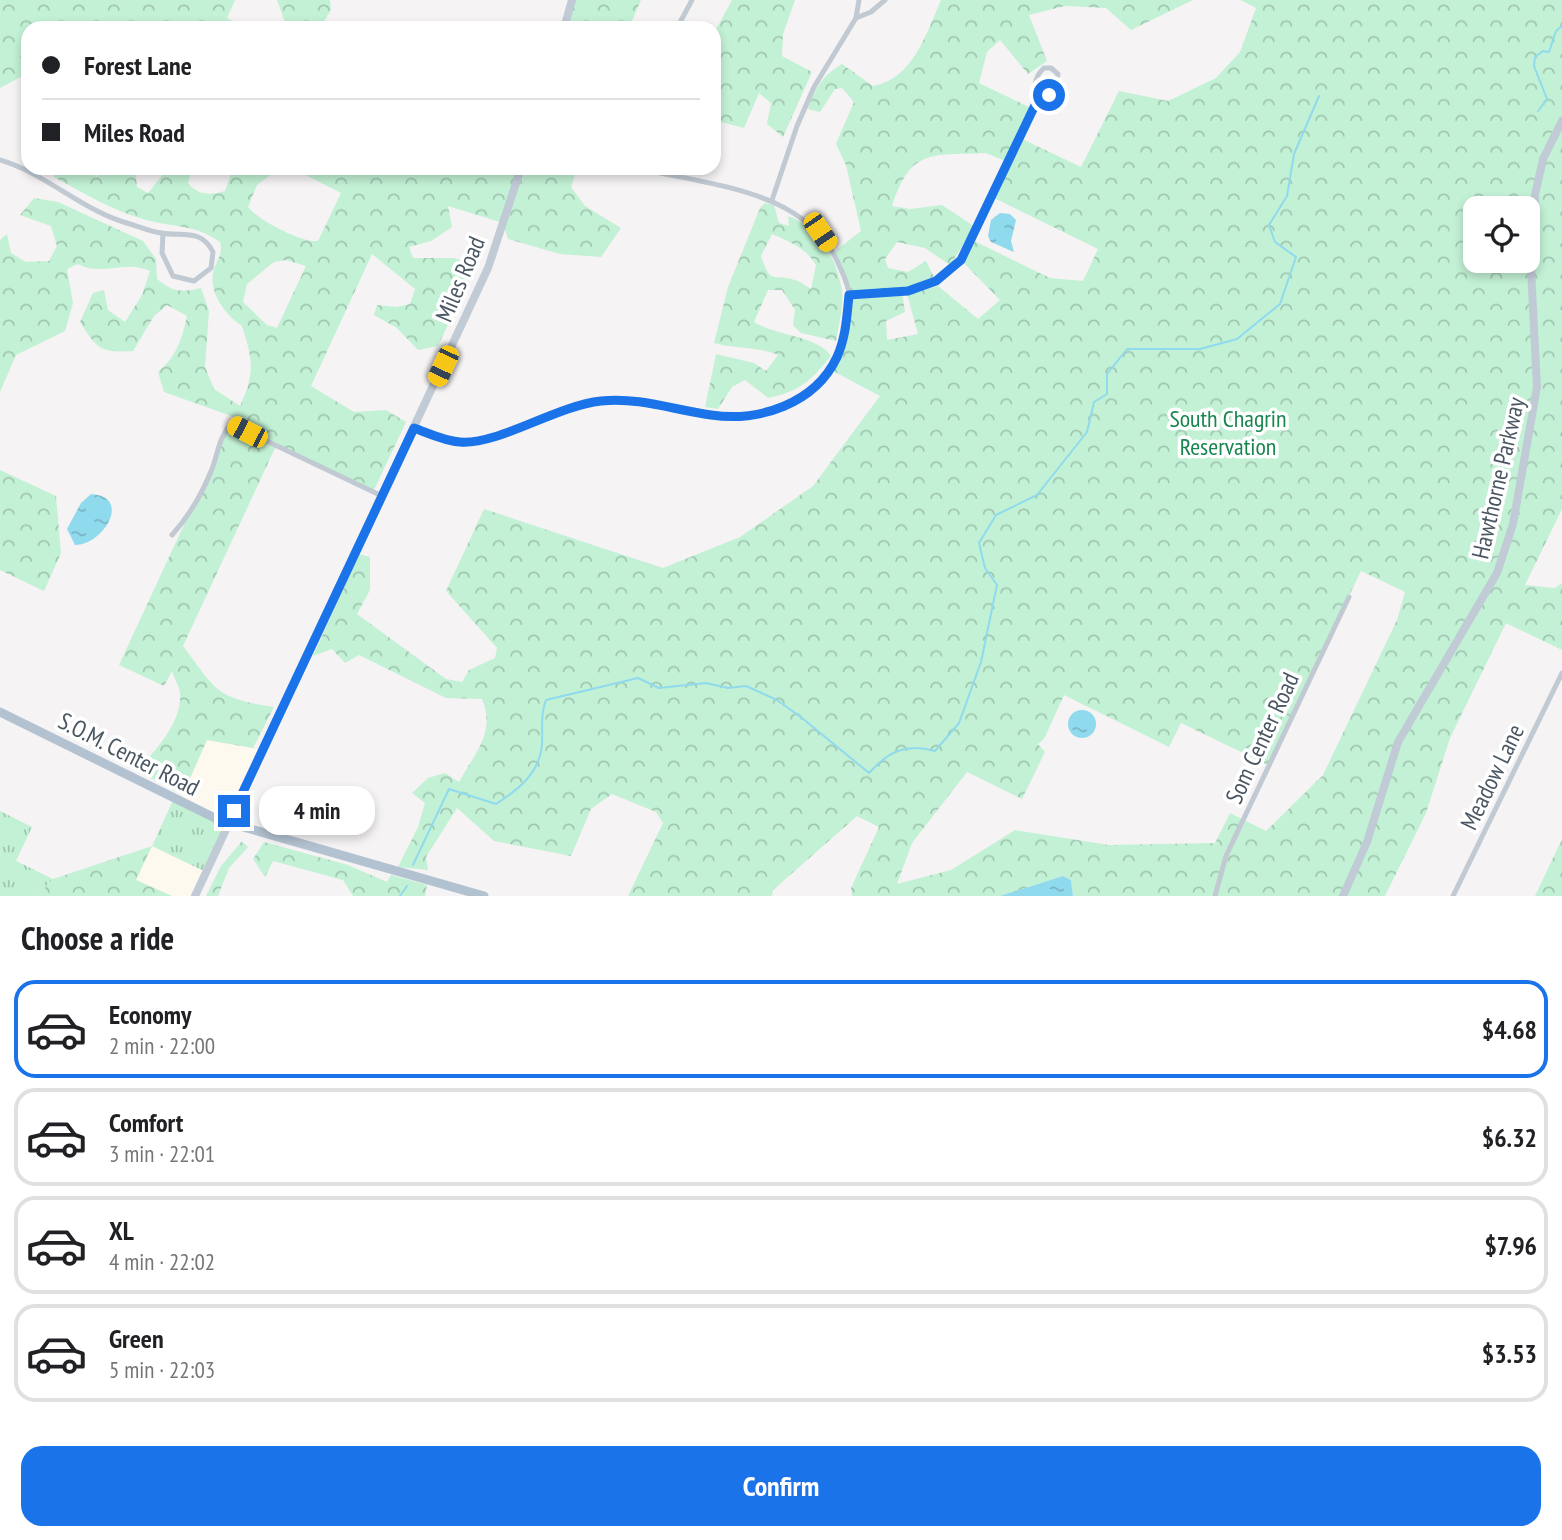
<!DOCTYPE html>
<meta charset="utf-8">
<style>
:root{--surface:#fff;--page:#f2f2f2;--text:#202124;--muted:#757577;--line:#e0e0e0;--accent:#1a73e8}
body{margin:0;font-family:"PT Sans Narrow",sans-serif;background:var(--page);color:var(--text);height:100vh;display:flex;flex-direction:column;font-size:26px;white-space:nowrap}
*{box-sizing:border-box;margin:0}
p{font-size:23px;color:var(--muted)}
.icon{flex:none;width:38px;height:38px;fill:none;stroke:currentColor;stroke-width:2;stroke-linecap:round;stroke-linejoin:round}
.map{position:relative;height:896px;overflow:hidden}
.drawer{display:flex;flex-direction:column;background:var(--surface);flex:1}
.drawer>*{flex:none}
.guide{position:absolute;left:21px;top:21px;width:700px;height:154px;border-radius:21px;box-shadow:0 4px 10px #0003;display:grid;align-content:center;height:154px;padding:0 21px;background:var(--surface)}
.tools{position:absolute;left:1463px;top:196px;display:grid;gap:14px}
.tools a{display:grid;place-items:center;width:77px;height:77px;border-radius:14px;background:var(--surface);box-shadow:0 4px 10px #0003;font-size:35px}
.end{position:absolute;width:32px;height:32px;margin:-16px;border:9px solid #1a73e8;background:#fff;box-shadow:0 0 0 4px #fff}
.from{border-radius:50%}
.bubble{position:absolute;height:49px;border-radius:21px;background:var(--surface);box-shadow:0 4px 10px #0003;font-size:23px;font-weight:600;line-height:49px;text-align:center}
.car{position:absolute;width:21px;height:42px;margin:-21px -10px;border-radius:9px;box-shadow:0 0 5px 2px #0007;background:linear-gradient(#f5c518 24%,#345 0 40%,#f5c518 0 76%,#345 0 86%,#f5c518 0)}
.guide b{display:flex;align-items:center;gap:24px;height:66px;font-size:26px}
.guide b+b{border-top:2px solid var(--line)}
.guide i{width:18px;height:18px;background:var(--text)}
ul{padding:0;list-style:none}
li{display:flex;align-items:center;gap:21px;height:98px;margin:0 14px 10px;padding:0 7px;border:4px solid var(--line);border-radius:21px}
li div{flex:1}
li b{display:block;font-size:26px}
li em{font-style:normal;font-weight:600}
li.on{border-color:var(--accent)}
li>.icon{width:63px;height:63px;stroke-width:1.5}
h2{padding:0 21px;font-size:32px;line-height:84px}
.action{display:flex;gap:14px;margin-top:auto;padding:14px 21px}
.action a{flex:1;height:80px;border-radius:21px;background:var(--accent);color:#fff;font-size:28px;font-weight:600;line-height:80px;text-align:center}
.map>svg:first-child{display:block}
</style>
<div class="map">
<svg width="1562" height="896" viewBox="0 0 1562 896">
<defs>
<pattern id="grass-tufts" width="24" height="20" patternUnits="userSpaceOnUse" patternTransform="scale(1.75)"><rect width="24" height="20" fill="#c3f1d5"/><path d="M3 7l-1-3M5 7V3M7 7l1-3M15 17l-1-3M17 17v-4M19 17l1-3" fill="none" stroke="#a0c6b0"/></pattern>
<pattern id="forest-crowns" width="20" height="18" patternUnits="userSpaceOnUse" patternTransform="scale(1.75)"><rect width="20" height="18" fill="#c3f1d5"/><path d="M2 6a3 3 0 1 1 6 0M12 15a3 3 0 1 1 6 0" fill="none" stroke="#a0c6b0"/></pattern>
<pattern id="water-ripples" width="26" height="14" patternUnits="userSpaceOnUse" patternTransform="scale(1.75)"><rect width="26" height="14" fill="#90daee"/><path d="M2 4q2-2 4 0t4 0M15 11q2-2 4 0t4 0" fill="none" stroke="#78b4c4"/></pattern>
</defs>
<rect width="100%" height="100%" fill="#f5f3f3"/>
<g fill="#fdf9ef">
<polygon points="207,740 262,750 228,823 180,801"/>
<polygon points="152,846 206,872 195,896 172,896 136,880"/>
</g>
<g fill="url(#grass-tufts)">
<polygon points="174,798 228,823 206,872 152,846"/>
<polygon points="0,811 32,827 16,861 53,879 37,896 0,896"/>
</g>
<g fill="url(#forest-crowns)" fill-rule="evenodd">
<polygon points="0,0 235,0 227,18 248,28 28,28 28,73 0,88"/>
<polygon points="277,0 330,0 331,10 320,28 287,28"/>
<polygon points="572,0 641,0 629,28 564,28"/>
<polygon points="732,0 795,0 783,34 782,56 812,72 783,137 767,124 771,103 759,93 744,128 714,120 714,33"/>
<path d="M941,0H1193L1131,30L1106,8L1065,6L1029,15L1047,61L1028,74L1000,40L987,52L979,83L1033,109L1020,138L1081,167L1119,91L1168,101L1216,78L1240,52L1256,8L1241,0H1562V509L1525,585L1555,588L1562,583V650L1506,623L1450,738L1426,813L1385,896H1073L1071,880L1063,876L1000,896H852L851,888L879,827L857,816L773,890L772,896H628L663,823L656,812L612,794L591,809L571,856L494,841L457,808L426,857L428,870L398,867L418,827L425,803L412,793L428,778L445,773L459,782C475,753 496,732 482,699L446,698L359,655L345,663L332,649L313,656L359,554L370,557V590L357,614L446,679L462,682L469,670L495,658L497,648L446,591L484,509L663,568L740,537L813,486L880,396L829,369L844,337L849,295L834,252L861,231L846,165L836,144L854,102L842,88L835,89L820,112L808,109C815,88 823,75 842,64L873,86C913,79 926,34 941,0ZM986,153L1008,162L992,197L1098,249L1083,281L1050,278L972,240L961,260L1000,300L978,319L938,286L907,294L918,334L887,340L886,321L905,312L902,291L936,281L926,261L908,272L888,268L885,259L897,242L925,248L950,265L975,227L942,205L910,209L892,206C911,147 932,156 986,153ZM1475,208H1528V261H1475ZM1361,571L1405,592L1397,620L1323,775L1266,831L1230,813L1215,843L1109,845L1015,830L951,870L897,884L912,843L967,772L1022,799L1045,752L1038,744L1044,739L1064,695L1169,747L1181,723L1268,765Z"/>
<path d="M56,168H85L97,177L100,168H135L137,187L148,193L168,168H192L188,183C198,196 211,195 225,191L233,168H274L273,173L257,185L248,207C258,220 302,243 318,241L341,193L292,168H577L571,187L585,206L621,228L601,257L560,254L508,239L503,223L448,206L452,227L431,241L409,247L413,258H455L474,269L438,346L418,350L397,328L374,315L377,305L396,307L410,304L415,289L372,254L311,386L354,412L386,410L406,422L373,492L276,446L183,646C217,691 215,698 274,707L253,748L207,740L183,794L135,770C155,754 183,720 180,693C179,686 174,678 172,671L164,686L119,665L234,417L164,392L158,372C177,356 182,339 187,316L167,305L154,316L133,351C100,353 97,349 80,322L93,293L104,290L108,310L125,322L142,295L150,271C126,259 101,277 78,264L67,269L73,303L65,331L16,355L0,392V240L7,234L11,253L26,262L49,261L57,246L51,226L20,215L34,198L58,202L143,241L156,259L157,279C173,292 181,293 201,288L209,311L205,367L214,389L240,406C255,373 253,360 242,326C225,315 207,291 214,269C218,258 223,253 220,242C193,223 172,228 143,219C111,210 82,192 54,177ZM286,260L306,266L277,328L267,325L243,302L247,284L274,262Z"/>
<path d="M765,203L774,205L779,223L789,226L788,216C819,226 838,261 842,292C844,307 838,327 836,341L801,333L793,325L795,310L782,290H768L754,322C779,337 818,336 831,356C810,381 801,391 768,398L745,380L732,387L718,409L705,407L716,354L754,363L766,371L778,355C762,347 735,349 714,343L728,287L760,208ZM772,234C790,242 806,248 816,265L811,289C806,286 800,281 795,280C773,273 771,286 761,256Z"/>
<polygon points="0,470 56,496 61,553 44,591 0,570"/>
<polygon points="1562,839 1562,896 1535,896"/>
<polygon points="242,841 248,847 229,868 218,896 206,896 221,866"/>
<polygon points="264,842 348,865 387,882 391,875 427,885 425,896 353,896 343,880 273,861 265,877 253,859"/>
<polygon points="152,846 136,880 172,896 37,896 53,879"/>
</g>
<g fill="url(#water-ripples)">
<polygon points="1000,213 1010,214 1016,220 1011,241 1014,252 991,242 988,236 991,220"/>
<path d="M91,494C133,497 103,545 75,545L67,529L81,503Z"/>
<circle cx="1082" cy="724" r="14"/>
<polygon points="1063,876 1071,880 1073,896 1000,896"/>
</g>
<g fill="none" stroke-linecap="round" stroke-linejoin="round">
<g stroke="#90daee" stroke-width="2">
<polyline points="1538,111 1547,99 1534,66 1535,57 1543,51 1549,52 1556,31 1562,26"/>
<path d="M413,865L449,789L496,804C519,789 540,773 542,744C543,728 540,715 546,700L638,678L659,688L706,683L728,688L746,686L777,700L802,718L869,773C889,751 906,743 935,751L959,723L981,662L997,585L985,568L979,543L996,515L1037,495L1087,432L1094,402L1107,394V374L1127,349H1200L1237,339L1280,304L1296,257L1275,242L1269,225L1287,196L1294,154L1319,96"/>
<polyline points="400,896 407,886"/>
</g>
<g stroke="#c1cad2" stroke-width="5">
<polyline points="859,0 856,18 871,12 885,0"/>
<polyline points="677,28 692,0"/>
<path d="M1044,68H1051L1058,74C1056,89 1049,95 1037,101C1034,88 1033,78 1044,68Z"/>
<path d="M0,160C47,174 82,211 130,224C140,227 151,232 161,233C182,237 201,228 213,252L211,268L194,281L173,276L162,253L163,234"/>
<polyline points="772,200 797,126 814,87 856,18"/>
<polyline points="849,294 908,291 936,281 961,260 1037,101"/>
<path d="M414,428C428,433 444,440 459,442C502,445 543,411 585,404C651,392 713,431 773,411C807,400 840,368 845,332C846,321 850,307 849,295C849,286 843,274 839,265C806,189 711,186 639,168"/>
<path d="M172,535C190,515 202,494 212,469C218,453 219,437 231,424L382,496"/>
<polyline points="1215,896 1226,856 1349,597"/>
<polyline points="1453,896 1562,673"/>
</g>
<g stroke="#c1cbd6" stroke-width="8">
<polyline points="564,28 572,0"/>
<polyline points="195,896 488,268 521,168"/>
<polyline points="1343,896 1367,842 1398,742 1497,573 1513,524 1537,387 1531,269 1535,195 1543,159 1562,121"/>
</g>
<polyline stroke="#b3c2d1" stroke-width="9" points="0,712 219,820 484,896"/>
</g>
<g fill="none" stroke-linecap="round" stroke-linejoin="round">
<path stroke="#1a73e8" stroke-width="9" d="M234,811L414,428C428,433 444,441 460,442C499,445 555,406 601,401C640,397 674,410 711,415C759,422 815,404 837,357C846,337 847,315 849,295L908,291L936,281L961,260L1037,101L1049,95"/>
</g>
<g text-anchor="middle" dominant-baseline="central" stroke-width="7" stroke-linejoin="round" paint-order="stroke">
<g font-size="24" fill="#4a5661" stroke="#fff">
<text transform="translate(460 279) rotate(-67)">Miles Road</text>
<text transform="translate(1498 478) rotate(-77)">Hawthorne Parkway</text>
<text transform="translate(1262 738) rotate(-65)">Som Center Road</text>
<text transform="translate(129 754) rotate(27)">S.O.M. Center Road</text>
<text transform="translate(1492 777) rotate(-64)">Meadow Lane</text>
</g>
<g font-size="24" fill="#17864f" stroke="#fff">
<text x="1228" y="418">South Chagrin<tspan x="1228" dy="28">Reservation</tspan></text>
</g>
</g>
</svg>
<div class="tools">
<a><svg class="icon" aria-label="locate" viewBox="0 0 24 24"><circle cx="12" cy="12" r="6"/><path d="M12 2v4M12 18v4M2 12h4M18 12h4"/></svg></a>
</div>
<i class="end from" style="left:1049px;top:95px"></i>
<i class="end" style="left:234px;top:811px"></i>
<div class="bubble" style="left:259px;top:786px;width:116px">4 min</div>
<i class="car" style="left:820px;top:232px;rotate:146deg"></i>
<i class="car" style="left:443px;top:366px;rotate:205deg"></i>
<i class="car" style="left:247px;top:432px;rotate:297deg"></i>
<div class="guide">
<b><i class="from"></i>Forest Lane</b>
<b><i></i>Miles Road</b>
</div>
</div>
<section class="drawer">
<h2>Choose a ride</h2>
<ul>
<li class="on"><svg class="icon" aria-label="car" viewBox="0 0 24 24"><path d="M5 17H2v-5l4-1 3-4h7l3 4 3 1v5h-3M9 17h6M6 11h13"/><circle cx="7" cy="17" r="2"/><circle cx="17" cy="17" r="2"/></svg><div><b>Economy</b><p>2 min · 22:00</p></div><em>$4.68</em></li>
<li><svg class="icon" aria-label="car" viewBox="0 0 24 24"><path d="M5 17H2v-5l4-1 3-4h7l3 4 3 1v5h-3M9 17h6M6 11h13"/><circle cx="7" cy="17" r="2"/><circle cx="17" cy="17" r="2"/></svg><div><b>Comfort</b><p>3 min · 22:01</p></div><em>$6.32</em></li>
<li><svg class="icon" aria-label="car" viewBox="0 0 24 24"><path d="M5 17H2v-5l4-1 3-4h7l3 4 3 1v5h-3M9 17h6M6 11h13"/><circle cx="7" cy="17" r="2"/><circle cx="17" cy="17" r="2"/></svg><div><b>XL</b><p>4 min · 22:02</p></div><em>$7.96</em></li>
<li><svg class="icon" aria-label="car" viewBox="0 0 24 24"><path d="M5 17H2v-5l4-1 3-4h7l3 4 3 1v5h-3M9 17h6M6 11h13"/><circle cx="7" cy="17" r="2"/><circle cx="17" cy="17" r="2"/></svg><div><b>Green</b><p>5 min · 22:03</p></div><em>$3.53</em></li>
</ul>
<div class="action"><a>Confirm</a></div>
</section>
